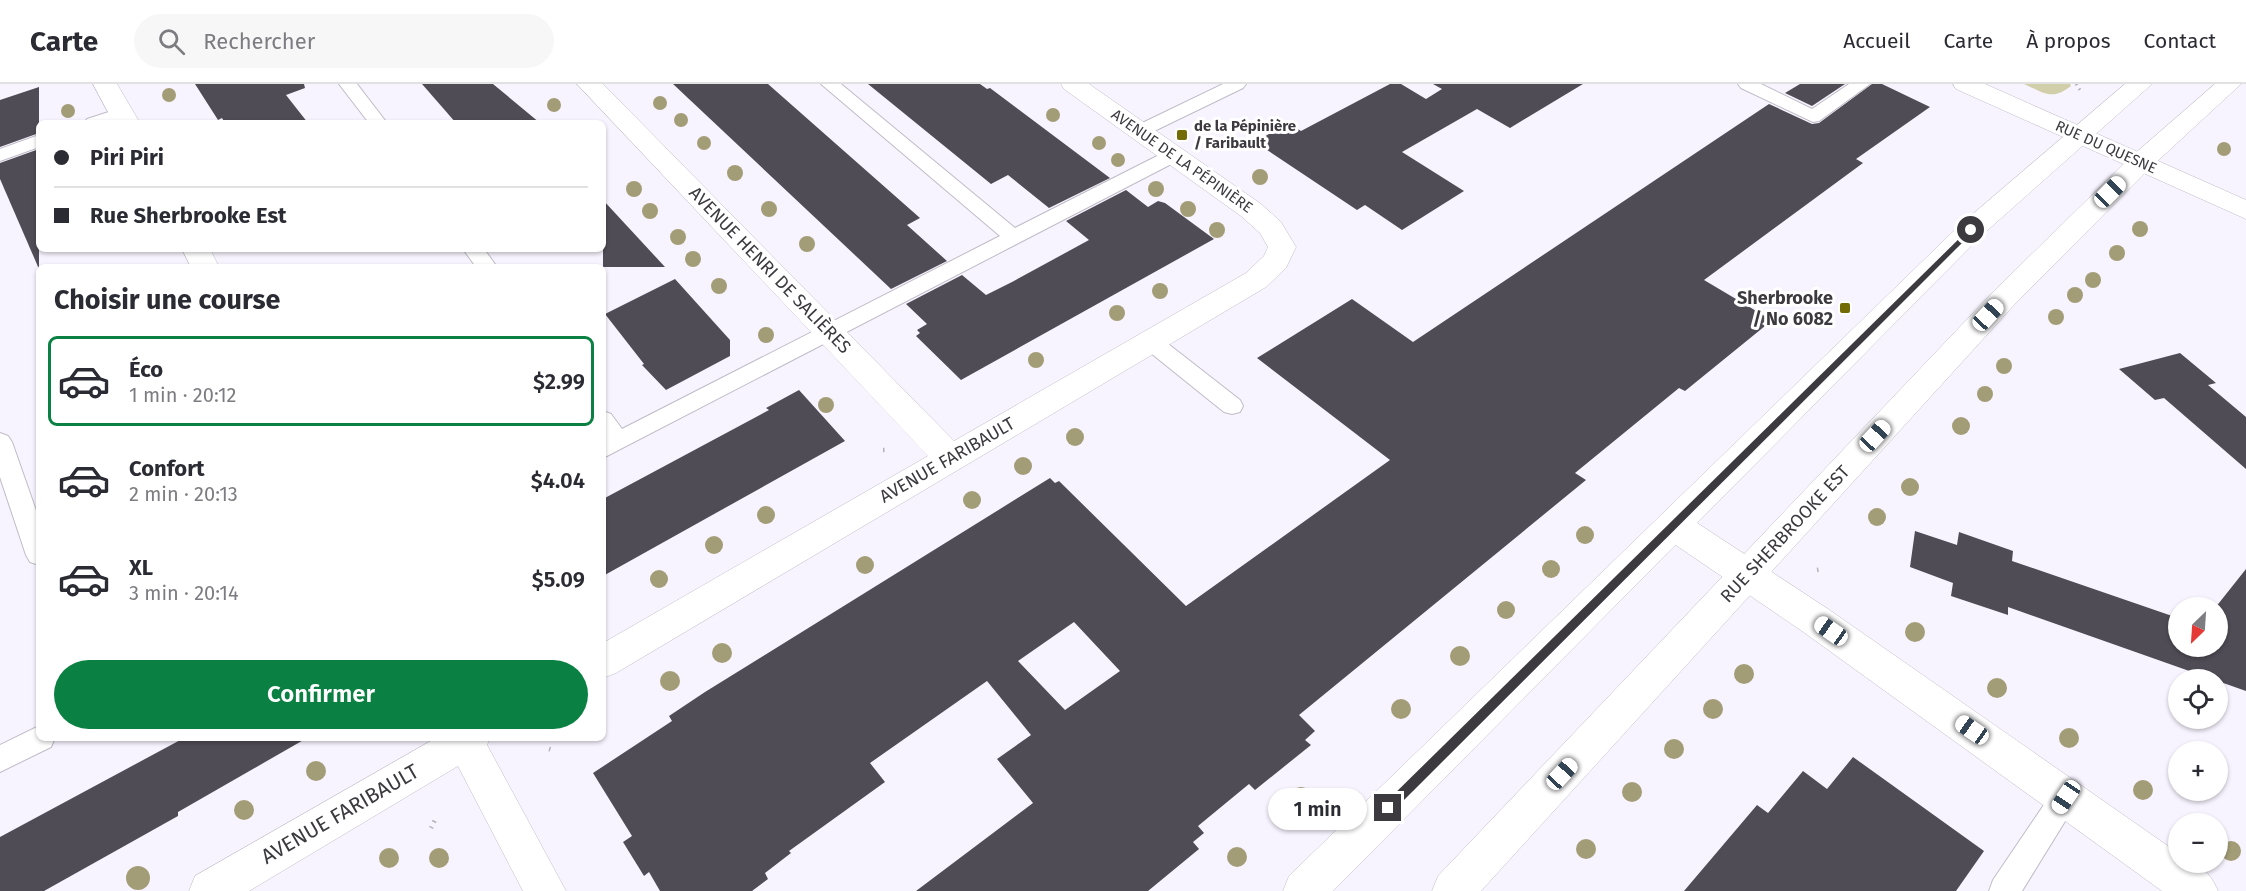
<!DOCTYPE html>
<html lang="fr">
<meta charset="utf-8">
<style>
:root{--surface:#fff;--page:#f7f7f7;--text:#2b2b33;--muted:#7c7c81;--line:#e1e1e2;--accent:#0b8043}
body{margin:0;font-family:"Fira Sans",sans-serif;background:var(--page);color:var(--text);height:100vh;display:flex;flex-direction:column;font-size:22px;white-space:nowrap}
*{box-sizing:border-box;margin:0}
p{font-size:20px;color:var(--muted)}
.icon{flex:none;width:33px;height:33px;fill:none;stroke:currentColor;stroke-width:2;stroke-linecap:round;stroke-linejoin:round}
.map{position:relative;flex:1;overflow:hidden}
.drawer{position:absolute;left:36px;top:180px;width:570px;height:477px;display:flex;flex-direction:column;background:var(--surface);border-radius:9px;box-shadow:0 2px 4px #0004}
.drawer>*{flex:none}
.top-card{position:absolute;left:36px;top:36px;width:570px;height:132px;border-radius:9px;box-shadow:0 2px 4px #0004;display:grid;align-content:center;height:132px;padding:0 18px;background:var(--surface)}
.needle{width:39px;rotate:205deg}
.controls{position:absolute;left:2168px;top:513px;display:grid;gap:12px}
.controls a{display:grid;place-items:center;width:60px;height:60px;border-radius:50%;background:var(--surface);box-shadow:0 2px 4px #0004;font-size:30px}
.end{position:absolute;width:27px;height:27px;margin:-14px;border:8px solid #3c3a3f;background:#fff;box-shadow:0 0 0 3px #fff}
.from{border-radius:50%}
.bubble{position:absolute;height:42px;border-radius:21px;background:var(--surface);box-shadow:0 2px 4px #0004;font-size:20px;font-weight:600;line-height:42px;text-align:center}
.car{position:absolute;width:18px;height:36px;margin:-18px -9px;border-radius:8px;box-shadow:0 0 4px 2px #0007;background:linear-gradient(#fff 24%,#345 0 40%,#fff 0 76%,#345 0 86%,#fff 0)}
.top-card b{display:flex;align-items:center;gap:21px;height:57px;font-size:22px}
.top-card b+b{border-top:2px solid var(--line)}
.top-card i{width:15px;height:15px;background:var(--text)}
ul{padding:0;list-style:none}
li{display:flex;align-items:center;gap:18px;height:90px;margin:0 12px 9px;padding:0 6px;border:3px solid transparent;border-radius:9px}
li div{flex:1}
li b{display:block;font-size:22px}
li em{font-style:normal;font-weight:600}
li.active{border-color:var(--accent)}
li>.icon{width:54px;height:54px;stroke-width:1.5}
h2{padding:0 18px;font-size:27px;line-height:72px}
.cta{display:flex;gap:12px;margin-top:auto;padding:12px 18px}
.cta a{flex:1;height:69px;border-radius:36px;background:var(--accent);color:#fff;font-size:24px;font-weight:600;line-height:69px;text-align:center}
header{display:flex;align-items:center;gap:36px;box-sizing:border-box;height:84px;padding:0 30px;background:var(--surface);border-bottom:2px solid var(--line)}
header strong{font-size:28px}
nav{display:flex;gap:33px;margin-inline-start:auto;font-size:21px}
.search{width:420px;height:54px;background:var(--page);display:flex;align-items:center;gap:15px;box-sizing:border-box;padding:0 21px;border-radius:33px;color:var(--muted);font-size:22px}
.map>svg:first-child{display:block}
</style>
<header>
<strong>Carte</strong>
<div class="search"><svg class="icon" aria-label="search" viewBox="0 0 24 24"><circle cx="10" cy="10" r="6"/><path d="M15 15l6 6"/></svg>Rechercher</div>
<nav><a>Accueil</a><a>Carte</a><a>À propos</a><a>Contact</a></nav>
</header>
<div class="map">
<svg width="2246" height="807" viewBox="0 0 2246 807">
<rect width="100%" height="100%" fill="#f8f4ff"/>
<path fill="#d1cfa9" d="M2024,0H2070L2071,2C2052,17 2044,9 2024,0Z"/>
<g fill="#504c56" fill-rule="evenodd">
<polygon points="195,0 304,0 305,4 286,11 308,39 225,39 222,34 218,36"/>
<polygon points="422,0 493,0 540,39 456,39"/>
<polygon points="673,0 768,0 920,134 907,141 947,177 891,205"/>
<polygon points="868,0 980,0 987,5 990,4 1110,94 1049,124 1008,91 991,100"/>
<polygon points="1390,0 1401,0 1426,15 1442,5 1433,0 1583,0 1510,44 1477,25 1402,68 1464,107 1402,146 1365,121 1357,126 1255,58 1288,39 1301,47"/>
<polygon points="1800,0 1845,0 1812,22 1785,9"/>
<path d="M1872,0H1882L1930,23L1856,75L1863,79L1704,196L1768,234L1762,240L1765,242L1685,307L1679,304L1575,389L1586,396L1299,631L1315,647L1305,656L1311,661L1255,706L1249,700L1198,742L1204,749L1193,758L1199,765L1148,807H916L1033,719L997,675L1031,651L987,597L870,679L885,698L789,767L791,769L765,789L768,795L752,807H660L649,788L644,792L623,758L632,752L593,689L672,637L669,632L705,608L1050,394L1055,399L1059,397L1186,522L1390,376L1257,274L1352,215L1413,258L1769,20L1812,40L1819,39ZM1074,538L1120,587L1065,626L1018,577Z"/>
<polygon points="39,3 39,49 0,63 0,16"/>
<polygon points="39,65 39,185 0,95 0,79"/>
<polygon points="1126,106 1148,123 1158,117 1165,119 1214,155 961,296 916,252 920,249 917,246 927,240 906,220 962,191 986,211 1012,198 1089,156 1066,137"/>
<polygon points="603,116 665,183 603,183"/>
<polygon points="675,195 730,256 730,272 666,306 642,281 644,280 605,230"/>
<polygon points="2180,269 2216,299 2208,301 2246,333 2246,385 2164,314 2155,316 2119,285"/>
<polygon points="799,306 845,357 603,492 603,415 769,326 766,324"/>
<polygon points="1915,447 1957,461 1959,448 2013,467 2012,477 2178,534 2178,562 2217,562 2215,524 2246,485 2246,607 2008,523 2008,531 1951,512 1953,499 1910,483"/>
<polygon points="184,654 307,654 178,728 178,732 44,807 0,807 0,753"/>
<polygon points="1853,673 1984,767 1956,807 1684,807 1757,721 1768,729 1803,687 1827,705"/>
</g>
<g fill="none" stroke-linecap="round" stroke-linejoin="round">
<defs>
<g id="lane">
<polygon points="339,0 357,0 387,39 369,39"/>
<polygon points="821,0 841,0 1015,144 1167,67 1181,67 1183,71 1181,75 603,374 603,327 611,330 622,345 1000,152"/>
<polygon points="1223,0 1246,0 1243,4 1146,51 1134,51 1131,47 1134,43"/>
<polygon points="1738,0 1761,0 1812,25 1849,0 1870,0 1819,37 1813,38 1741,4"/>
<path d="M121,24L127,25L130,29C120,42 99,39 84,39L87,35Z"/>
<polygon points="39,51 39,63 0,77 0,65"/>
<polygon points="463,165 484,165 497,183 476,183"/>
<polygon points="1150,249 1158,252 1240,316 1243,322 1240,328 1232,330 1224,328 1142,262 1139,257 1142,252"/>
<polygon points="0,349 8,352 12,358 39,435 39,481 30,478 26,471 0,393"/>
<polygon points="39,642 39,654 55,654 51,663 0,688 0,661"/>
<polygon points="2066,699 2076,703 2080,713 2022,807 1989,807 1993,796 2056,703"/>
</g>
<g id="street">
<polygon points="93,0 117,0 140,39 114,39"/>
<polygon points="577,0 603,0 954,357 1246,189 1264,172 1268,163 1260,149 1241,132 1064,5 1061,0 1089,0 1261,120 1281,138 1296,163 1286,184 1266,203 616,589 603,594 603,559 928,372"/>
<polygon points="1953,0 1985,0 2246,116 2246,135 1956,5"/>
<polygon points="182,165 210,165 219,183 191,183"/>
<path d="M1673,428L1685,431L1828,525L2178,769V778C2199,778 2210,788 2218,807H2162L1802,547L1661,451L1656,441L1661,431Z"/>
<polygon points="436,654 490,654 487,661 566,807 523,807 458,682 249,807 189,807 195,792"/>
</g>
<g id="primary">
<polygon points="2125,0 2152,0 1981,152 1333,807 1283,807 1289,792 1961,140"/>
<polygon points="2215,0 2241,0 2150,84 2014,221 1481,807 1432,807 1438,792 1994,207 2132,72"/>
</g>
</defs>
<use href="#lane" stroke="#c0bcc7" stroke-width="2"/>
<use href="#street" stroke="#c0bcc7" stroke-width="1"/>
<use href="#primary" stroke="#c0bcc7" stroke-width="1"/>
<polyline stroke="#b6b2bb" stroke-width="3" stroke-dasharray="1.5 4" stroke-linecap="butt" points="2076,0 2082,9"/>
<g stroke="#b6b2bb" stroke-width="4.5" stroke-dasharray="1.5 5" stroke-linecap="butt">
<polyline points="883,366 886,366"/>
<polyline points="1817,486 1823,485"/>
<polyline points="549,665 552,666"/>
<polyline points="431,744 435,736"/>
</g>
<use href="#lane" fill="#fff" fill-rule="evenodd"/>
<use href="#street" fill="#fff" fill-rule="evenodd"/>
<use href="#primary" fill="#fff" fill-rule="evenodd"/>
</g>
<g fill="#a39d77">
<circle cx="169" cy="11" r="7"/>
<circle cx="660" cy="19" r="7"/>
<circle cx="554" cy="21" r="7"/>
<circle cx="68" cy="27" r="7"/>
<circle cx="1053" cy="31" r="7"/>
<circle cx="681" cy="36" r="7"/>
<circle cx="704" cy="59" r="7"/>
<circle cx="1099" cy="59" r="7"/>
<circle cx="2224" cy="65" r="7"/>
<circle cx="1118" cy="76" r="7"/>
<circle cx="735" cy="89" r="8"/>
<circle cx="1260" cy="93" r="8"/>
<circle cx="634" cy="105" r="8"/>
<circle cx="1156" cy="105" r="8"/>
<circle cx="769" cy="125" r="8"/>
<circle cx="1188" cy="125" r="8"/>
<circle cx="650" cy="127" r="8"/>
<circle cx="2140" cy="145" r="8"/>
<circle cx="1217" cy="146" r="8"/>
<circle cx="678" cy="153" r="8"/>
<circle cx="807" cy="160" r="8"/>
<circle cx="2117" cy="169" r="8"/>
<circle cx="693" cy="175" r="8"/>
<circle cx="2093" cy="196" r="8"/>
<circle cx="719" cy="202" r="8"/>
<circle cx="1160" cy="207" r="8"/>
<circle cx="2075" cy="211" r="8"/>
<circle cx="1117" cy="229" r="8"/>
<circle cx="2056" cy="233" r="8"/>
<circle cx="766" cy="251" r="8"/>
<circle cx="1036" cy="276" r="8"/>
<circle cx="2004" cy="282" r="8"/>
<circle cx="1985" cy="310" r="8"/>
<circle cx="826" cy="321" r="8"/>
<circle cx="1961" cy="342" r="9"/>
<circle cx="1075" cy="353" r="9"/>
<circle cx="1023" cy="382" r="9"/>
<circle cx="1910" cy="403" r="9"/>
<circle cx="972" cy="416" r="9"/>
<circle cx="766" cy="431" r="9"/>
<circle cx="1877" cy="433" r="9"/>
<circle cx="1585" cy="451" r="9"/>
<circle cx="714" cy="461" r="9"/>
<circle cx="865" cy="481" r="9"/>
<circle cx="1551" cy="485" r="9"/>
<circle cx="659" cy="495" r="9"/>
<circle cx="1506" cy="526" r="9"/>
<circle cx="1915" cy="548" r="10"/>
<circle cx="722" cy="569" r="10"/>
<circle cx="1460" cy="572" r="10"/>
<circle cx="1744" cy="590" r="10"/>
<circle cx="670" cy="597" r="10"/>
<circle cx="1997" cy="604" r="10"/>
<circle cx="1401" cy="625" r="10"/>
<circle cx="1713" cy="625" r="10"/>
<circle cx="2069" cy="654" r="10"/>
<circle cx="1674" cy="665" r="10"/>
<circle cx="316" cy="687" r="10"/>
<circle cx="2143" cy="706" r="10"/>
<circle cx="1632" cy="708" r="10"/>
<circle cx="1301" cy="713" r="10"/>
<circle cx="244" cy="726" r="10"/>
<circle cx="1586" cy="765" r="10"/>
<circle cx="2231" cy="767" r="10"/>
<circle cx="1237" cy="773" r="10"/>
<circle cx="389" cy="774" r="10"/>
<circle cx="439" cy="774" r="10"/>
<circle cx="138" cy="794" r="12"/>
</g>
<polygon fill="#3c3a3f" points="1971,143 1974,144 1974,147 1392,728 1384,728 1384,720"/>
<g fill="#736b05" stroke="#fff" stroke-width="2">
<rect x="1176" y="45" width="12" height="12" rx="3"/>
<rect x="1839" y="218" width="12" height="12" rx="3"/>
</g>
<g text-anchor="middle" dominant-baseline="central" stroke-width="6" stroke-linejoin="round" paint-order="stroke">
<g font-size="15" font-weight="bold" fill="#3c3a3f" stroke="#fff" text-anchor="start">
<text x="1194" y="42">de la Pépinière<tspan x="1194" dy="17">/ Faribault</tspan></text>
</g>
<g font-size="15" fill="#3c3a3f" stroke="#fff">
<text transform="translate(2106 63) rotate(24)">RUE DU QUESNE</text>
<text transform="translate(1182 77) rotate(35)">AVENUE DE LA PÉPINIÈRE</text>
</g>
<g font-size="18" fill="#3c3a3f" stroke="#fff">
<text transform="translate(770 186) rotate(46)">AVENUE HENRI DE SALIÈRES</text>
<text transform="translate(947 376) rotate(-30)">AVENUE FARIBAULT</text>
<text transform="translate(1785 450) rotate(-47)">RUE SHERBROOKE EST</text>
</g>
<g font-size="18" font-weight="bold" fill="#3c3a3f" stroke="#fff" text-anchor="end">
<text x="1833" y="214">Sherbrooke<tspan x="1833" dy="21">/ No 6082</tspan></text>
</g>
<g font-size="21" fill="#3c3a3f" stroke="#fff">
<text transform="translate(340 730) rotate(-30)">AVENUE FARIBAULT</text>
</g>
</g>
</svg>
<div class="controls">
<a><svg class="needle" viewBox="-14 -14 28 28"><path d="M0-13l5 13h-10z" fill="#e53935"/><path d="M0 13l5-13h-10z" fill="#7c7c81"/></svg></a>
<a><svg class="icon" aria-label="locate" viewBox="0 0 24 24"><circle cx="12" cy="12" r="6"/><path d="M12 2v4M12 18v4M2 12h4M18 12h4"/></svg></a>
<a>+</a>
<a>−</a>
</div>
<i class="end from" style="left:1971px;top:146px"></i>
<i class="end" style="left:1388px;top:724px"></i>
<div class="bubble" style="left:1268px;top:704px;width:99px">1 min</div>
<i class="car" style="left:2110px;top:108px;rotate:45deg"></i>
<i class="car" style="left:1988px;top:231px;rotate:43deg"></i>
<i class="car" style="left:1875px;top:352px;rotate:43deg"></i>
<i class="car" style="left:1831px;top:547px;rotate:305deg"></i>
<i class="car" style="left:1972px;top:646px;rotate:305deg"></i>
<i class="car" style="left:1562px;top:690px;rotate:43deg"></i>
<i class="car" style="left:2066px;top:713px;rotate:214deg"></i>
<div class="top-card">
<b><i class="from"></i>Piri Piri</b>
<b><i></i>Rue Sherbrooke Est</b>
</div>
<section class="drawer">
<h2>Choisir une course</h2>
<ul>
<li class="active"><svg class="icon" aria-label="car" viewBox="0 0 24 24"><path d="M5 17H2v-5l4-1 3-4h7l3 4 3 1v5h-3M9 17h6M6 11h13"/><circle cx="7" cy="17" r="2"/><circle cx="17" cy="17" r="2"/></svg><div><b>Éco</b><p>1 min · 20:12</p></div><em>$2.99</em></li>
<li><svg class="icon" aria-label="car" viewBox="0 0 24 24"><path d="M5 17H2v-5l4-1 3-4h7l3 4 3 1v5h-3M9 17h6M6 11h13"/><circle cx="7" cy="17" r="2"/><circle cx="17" cy="17" r="2"/></svg><div><b>Confort</b><p>2 min · 20:13</p></div><em>$4.04</em></li>
<li><svg class="icon" aria-label="car" viewBox="0 0 24 24"><path d="M5 17H2v-5l4-1 3-4h7l3 4 3 1v5h-3M9 17h6M6 11h13"/><circle cx="7" cy="17" r="2"/><circle cx="17" cy="17" r="2"/></svg><div><b>XL</b><p>3 min · 20:14</p></div><em>$5.09</em></li>
</ul>
<div class="cta"><a>Confirmer</a></div>
</section>
</div>
